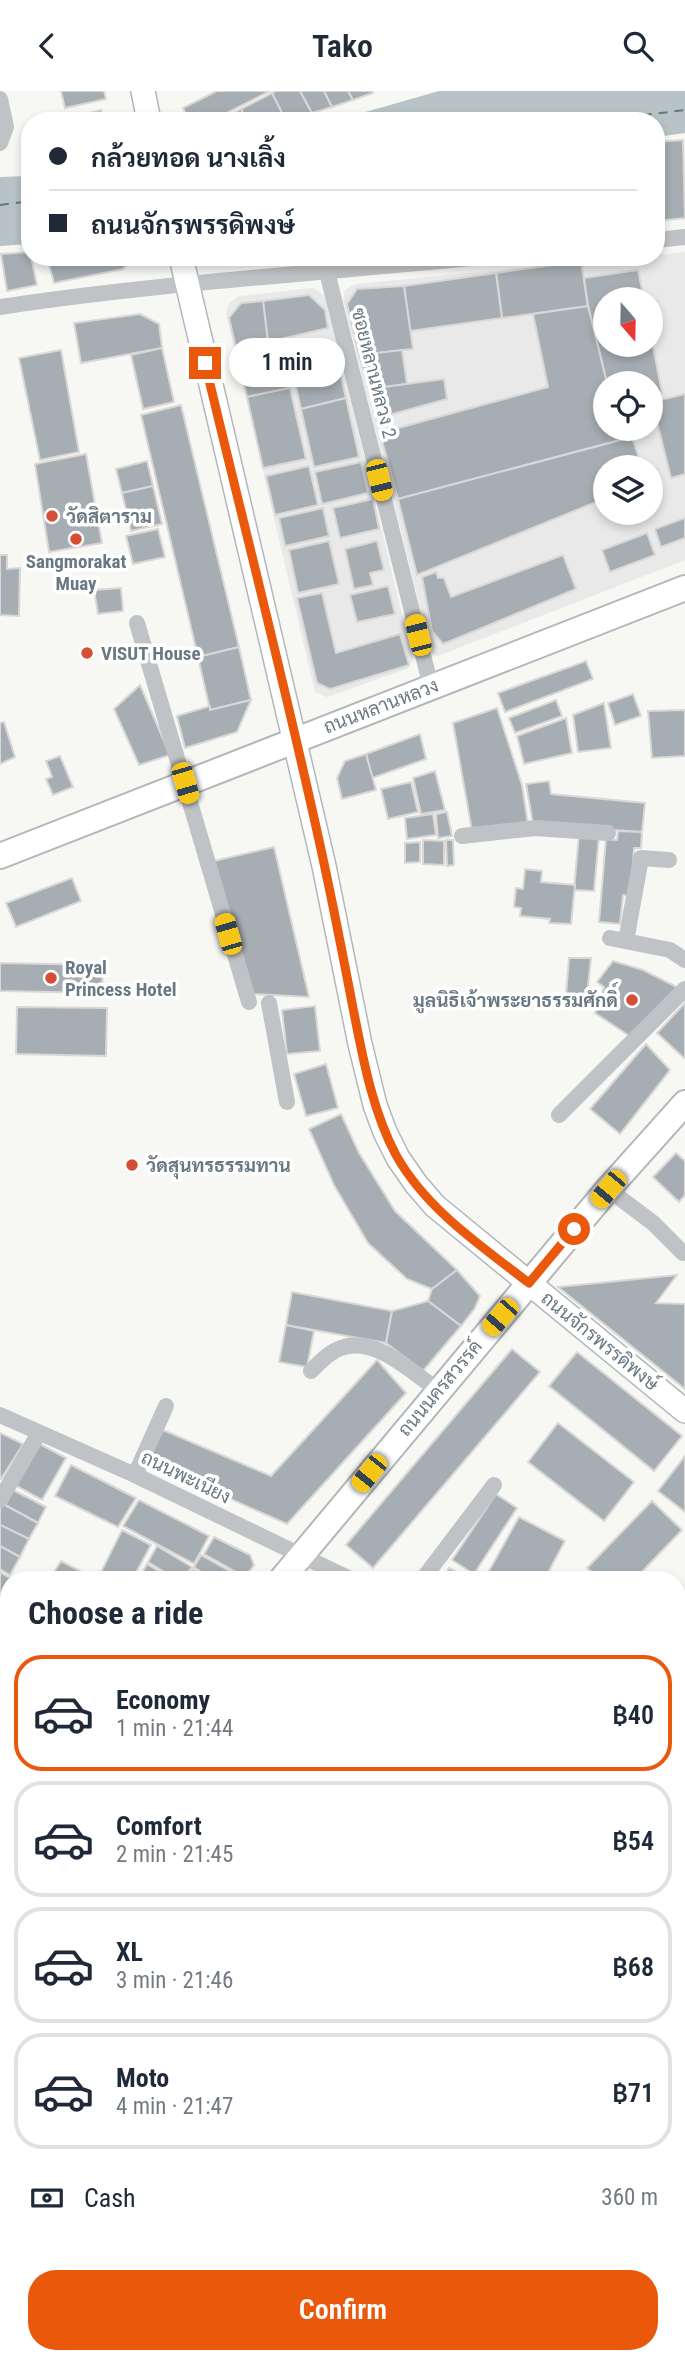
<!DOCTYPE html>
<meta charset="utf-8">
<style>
:root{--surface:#fff;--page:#f2f2f3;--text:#1f2937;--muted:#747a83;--line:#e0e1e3;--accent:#ea580c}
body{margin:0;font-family:"Roboto Condensed",Sarabun,sans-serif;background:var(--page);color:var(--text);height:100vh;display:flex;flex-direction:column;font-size:26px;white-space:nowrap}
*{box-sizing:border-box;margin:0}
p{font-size:23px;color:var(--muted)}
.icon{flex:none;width:38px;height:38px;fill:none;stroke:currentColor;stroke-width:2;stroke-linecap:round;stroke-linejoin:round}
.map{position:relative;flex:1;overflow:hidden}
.sheet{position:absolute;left:0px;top:1480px;width:686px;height:793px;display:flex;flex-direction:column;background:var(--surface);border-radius:28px 28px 0 0;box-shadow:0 4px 10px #0003}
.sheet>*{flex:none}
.top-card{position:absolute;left:21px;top:21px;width:644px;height:154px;border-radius:28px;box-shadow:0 4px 10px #0003;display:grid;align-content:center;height:154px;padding:0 28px;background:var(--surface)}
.needle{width:46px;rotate:160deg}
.controls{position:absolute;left:593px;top:196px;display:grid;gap:14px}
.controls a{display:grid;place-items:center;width:70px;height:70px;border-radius:50%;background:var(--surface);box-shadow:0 4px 10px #0003;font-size:35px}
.end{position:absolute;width:32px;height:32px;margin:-16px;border:9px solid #ea580c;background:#fff;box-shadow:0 0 0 4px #fff}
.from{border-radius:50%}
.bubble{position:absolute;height:49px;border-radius:24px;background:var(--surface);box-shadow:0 4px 10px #0003;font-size:23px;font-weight:600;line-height:49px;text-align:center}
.car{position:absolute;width:21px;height:42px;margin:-21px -10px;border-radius:9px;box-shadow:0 0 5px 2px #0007;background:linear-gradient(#f5c518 24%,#345 0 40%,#f5c518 0 76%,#345 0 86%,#f5c518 0)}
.top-card b{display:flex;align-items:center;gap:24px;height:66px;font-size:26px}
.top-card b+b{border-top:2px solid var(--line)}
.top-card i{width:18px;height:18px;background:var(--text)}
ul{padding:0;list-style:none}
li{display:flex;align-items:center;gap:21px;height:116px;margin:0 14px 10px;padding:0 14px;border:4px solid var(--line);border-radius:28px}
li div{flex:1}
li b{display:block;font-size:26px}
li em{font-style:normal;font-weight:600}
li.on{border-color:var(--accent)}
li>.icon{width:63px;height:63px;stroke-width:1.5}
h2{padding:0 28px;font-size:32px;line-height:84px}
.pay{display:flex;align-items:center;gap:18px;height:77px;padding:0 28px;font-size:26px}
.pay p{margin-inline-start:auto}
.cta{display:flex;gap:14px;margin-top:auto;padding:14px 28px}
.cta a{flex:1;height:80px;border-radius:28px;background:var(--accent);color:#fff;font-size:28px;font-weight:600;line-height:80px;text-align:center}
header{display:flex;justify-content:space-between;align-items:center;height:91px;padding:0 28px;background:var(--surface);font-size:32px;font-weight:600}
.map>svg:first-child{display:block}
</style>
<header><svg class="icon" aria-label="back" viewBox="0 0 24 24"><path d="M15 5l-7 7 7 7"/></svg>Tako<svg class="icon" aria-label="search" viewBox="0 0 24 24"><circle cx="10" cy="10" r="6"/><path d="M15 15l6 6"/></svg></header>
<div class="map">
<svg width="685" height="2273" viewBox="0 0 685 2273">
<rect width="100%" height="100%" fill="#f7f7f4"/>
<g fill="#e8e9e8" fill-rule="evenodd">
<path d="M685,161V469L438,565L432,564L343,209L345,199L356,193L631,166H656V164ZM606,208H651V254H606ZM606,292H651V338H606ZM606,376H651V422H606Z"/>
<polygon points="213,166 322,166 233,175 224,174 217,171"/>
<polygon points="314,197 326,206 413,569 407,578 327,606 315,601 226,223 229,212 239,205"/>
<polygon points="533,2265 555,2273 223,2273 205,2265"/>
</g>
<g fill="#b7c3c6">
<polygon points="439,0 685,0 685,42 656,46 656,30 334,30"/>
<polygon points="30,85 30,153 0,155 0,86"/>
<polygon points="0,2241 9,2245 9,2264 47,2265 65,2273 0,2273"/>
</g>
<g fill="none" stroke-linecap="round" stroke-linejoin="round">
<g stroke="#647a7f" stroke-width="2" stroke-dasharray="9 7" stroke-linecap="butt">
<polyline points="595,30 685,19"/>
<polyline points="0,114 30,110"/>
<polyline points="0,2269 8,2273"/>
</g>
</g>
<g fill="#a7aeb3" stroke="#d9d8d7" stroke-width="2">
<polygon points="61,0 104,0 106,8 65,17"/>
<polygon points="217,0 270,0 211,30 189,30 183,17"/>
<polygon points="276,0 300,0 312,22 286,30 272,2"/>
<polygon points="300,0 324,0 332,16 312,22"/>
<polygon points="324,0 348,0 353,9 332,16"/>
<polygon points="348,0 372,0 373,2 353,9"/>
<polygon points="272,2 286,30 247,30 241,18"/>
<polygon points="241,18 247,30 217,30"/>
<polygon points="101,19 104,30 88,30 86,23"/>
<polygon points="683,49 685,127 656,130 656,51"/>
<polygon points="30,161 37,194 7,200 1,163"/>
<polygon points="47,166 134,166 123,178 54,192"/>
<polygon points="581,170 588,215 502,227 496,182"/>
<polygon points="638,179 644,208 606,208 606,254 651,254 651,245 662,302 651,304 651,292 607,292 588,215 584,187"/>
<polygon points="496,182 502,227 410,240 404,195"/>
<polygon points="404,195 413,258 359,264 347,213 357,198"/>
<polygon points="309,204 325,219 328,237 268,251 263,210"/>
<polygon points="263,210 268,251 236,257 229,227 241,212"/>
<polygon points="588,215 607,292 606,338 618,338 620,349 398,408 380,342 548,296 533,223"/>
<polygon points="140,223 159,233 162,257 81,272 74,232"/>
<polygon points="334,254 346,307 301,318 289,264"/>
<polygon points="162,257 174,311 143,318 131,264"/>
<polygon points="61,259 79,361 40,369 19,267"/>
<polygon points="402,259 407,293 369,298 359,264"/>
<polygon points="282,261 290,297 247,306 239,271"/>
<polygon points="444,288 447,308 378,327 369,298"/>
<polygon points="290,297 306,368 263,377 247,306"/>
<polygon points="685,303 685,383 671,387 652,311"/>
<polygon points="346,307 359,366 314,376 301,318"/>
<polygon points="181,314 239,556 198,566 141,324"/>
<polygon points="632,346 642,376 606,376 606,407 417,484 398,408"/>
<polygon points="86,363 102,452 49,461 35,373"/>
<polygon points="147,370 153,395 122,402 116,378"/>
<polygon points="361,371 368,402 322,413 315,381"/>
<polygon points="309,375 318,414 275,424 266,385"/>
<polygon points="153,395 162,433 131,440 122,402"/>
<polygon points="373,408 379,438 340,447 333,417"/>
<polygon points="323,417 329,445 285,455 279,427"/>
<polygon points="685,427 685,447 661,456 655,438"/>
<polygon points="158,438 165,466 133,473 126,445"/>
<polygon points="647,442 655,464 610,481 602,459"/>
<polygon points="329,450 339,493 298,502 289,459"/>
<polygon points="377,450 384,479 370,482 373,494 354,498 345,458"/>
<polygon points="0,464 7,464 7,478 20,477 19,525 0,524"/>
<polygon points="563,464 576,498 443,553 432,540 422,486 436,481 438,487 444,487 451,506"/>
<polygon points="388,495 395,523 357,531 350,504"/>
<polygon points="121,497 123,520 98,523 94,499"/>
<polygon points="322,502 336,562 400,543 409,574 330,598 317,592 297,507"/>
<polygon points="239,556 251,609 210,619 198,566"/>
<polygon points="586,570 593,588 505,621 498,602"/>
<polygon points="140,594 170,664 139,674 114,618"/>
<polygon points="633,603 641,625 615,634 608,612"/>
<polygon points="251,609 237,641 185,657 177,625 210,615 210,619"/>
<polygon points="556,609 562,625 515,642 509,627"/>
<polygon points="604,612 611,657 578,661 573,624"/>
<polygon points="497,617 522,694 528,733 472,740 453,632"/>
<polygon points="685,619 685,665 652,667 648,620"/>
<polygon points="566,627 572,662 524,673 517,645"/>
<polygon points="4,631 15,666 0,673 0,632"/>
<polygon points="420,643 426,668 372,687 366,663"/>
<polygon points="366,663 376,699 342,708 337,687 345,670"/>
<polygon points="60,665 73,696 53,704 46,688 52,686 46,670"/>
<polygon points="435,680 445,719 421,723 413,687"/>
<polygon points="549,690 551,703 645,712 642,741 533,733 526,693"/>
<polygon points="411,691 418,721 388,728 381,698"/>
<polygon points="447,721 452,745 438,747 436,723"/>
<polygon points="433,723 436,744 407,748 405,727"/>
<polygon points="618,740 642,741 641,757 634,757 631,805 623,804 620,833 599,831 606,748 617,749"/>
<polygon points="579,743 599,745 594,800 574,799"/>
<polygon points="423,749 444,750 444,774 423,773"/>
<polygon points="446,749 453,749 454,774 447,775"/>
<polygon points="420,751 420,771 405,772 405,752"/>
<polygon points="274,756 309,906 252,903 214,770"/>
<polygon points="525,778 542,780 541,791 575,794 571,833 549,832 550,828 520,825 521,817 514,816 516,797 523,798"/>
<polygon points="72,787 81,810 16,836 6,812"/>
<polygon points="569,867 591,867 586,914 565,916"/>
<polygon points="613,870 643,879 677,896 631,946 595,922 604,896 597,891"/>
<polygon points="0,872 103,874 102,902 0,900"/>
<polygon points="685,912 685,966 684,967 657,942"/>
<polygon points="315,915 320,960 287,963 282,919"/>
<polygon points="17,916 107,917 106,965 16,963"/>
<polygon points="646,953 670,979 620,1043 590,1018"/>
<polygon points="326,973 338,1017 306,1025 294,983"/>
<polygon points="341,1023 359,1062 395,1120 457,1179 432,1198 407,1188 368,1152 334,1094 309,1038"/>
<polygon points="676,1062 685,1070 685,1104 679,1111 653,1086"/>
<polygon points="457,1179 480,1205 475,1217 461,1235 428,1210 432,1198"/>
<polygon points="677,1184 656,1212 685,1213 685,1298 558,1196"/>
<polygon points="292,1201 392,1220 386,1252 286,1234"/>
<polygon points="428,1210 461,1235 423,1280 386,1252 392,1220"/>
<polygon points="286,1234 314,1240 307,1276 279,1271"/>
<polygon points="512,1258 540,1281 373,1477 346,1454"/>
<polygon points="577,1261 682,1345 654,1380 549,1295"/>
<polygon points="377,1269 406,1302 287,1433 145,1370 163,1339 271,1385"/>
<polygon points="558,1332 634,1391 604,1430 528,1371"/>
<polygon points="0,1342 23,1353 1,1388 0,1388"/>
<polygon points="38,1352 66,1367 42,1409 13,1393"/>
<polygon points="685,1365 685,1421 658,1400"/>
<polygon points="71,1374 136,1407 118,1436 55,1405"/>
<polygon points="11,1398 46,1416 38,1432 3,1413"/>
<polygon points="496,1403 517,1417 474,1483 452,1469"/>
<polygon points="139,1409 209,1445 194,1473 123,1435"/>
<polygon points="652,1410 682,1439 634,1489 601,1489 587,1477"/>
<polygon points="3,1413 38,1432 29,1448 0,1434 0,1418"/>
<polygon points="519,1426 565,1450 544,1489 484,1489"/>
<polygon points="0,1434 29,1448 20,1466 0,1455"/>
<polygon points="122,1439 151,1454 132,1489 104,1489 98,1487"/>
<polygon points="214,1446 250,1464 254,1474 245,1486 204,1463"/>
<polygon points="0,1455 20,1466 10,1484 0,1478"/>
<polygon points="157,1455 192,1476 182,1489 178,1489 148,1471"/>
<polygon points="201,1464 242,1487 241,1489 213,1489 194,1476"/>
<polygon points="61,1470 86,1483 82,1489 49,1489"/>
<polygon points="147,1473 173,1489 138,1489"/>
<polygon points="449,1477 472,1489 442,1489"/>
<polygon points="193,1478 209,1489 185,1489"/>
<polygon points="0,1481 13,1489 9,1489 9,1495 0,1508"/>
<polygon points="9,1498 9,1541 6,1544 0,1540 0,1510"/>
<polygon points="677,1547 685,1550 684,1577 677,1574"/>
<polygon points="0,1552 9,1560 9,1570 0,1580"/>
<polygon points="9,1573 9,1596 0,1588 0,1583"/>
<polygon points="677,1587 685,1590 685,1607 679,1619 677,1618"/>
<polygon points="0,1594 9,1600 9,1646 0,1656"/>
<polygon points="1,1661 9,1667 9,1678 0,1689"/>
<polygon points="8,1683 9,1683 9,1704 0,1696 0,1692"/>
<polygon points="0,1704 9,1711 9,1721 0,1731"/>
<polygon points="9,1723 9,1741 0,1733"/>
<polygon points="0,1733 9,1741 9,1767 0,1760"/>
<polygon points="0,1760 9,1767 9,1771 0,1781"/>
<polygon points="5,1861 9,1864 9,1877 0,1870"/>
<polygon points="0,1870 9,1877 9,1891 0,1883"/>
<polygon points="0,1883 9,1891 9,1904 0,1897"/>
<polygon points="0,1897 9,1904 9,1918 0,1929"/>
</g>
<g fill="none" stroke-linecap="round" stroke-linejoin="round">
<defs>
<g id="secondary">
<polyline points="143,0 149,30"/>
<polyline points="181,166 324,775 360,953 375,1014 385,1041 398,1067 416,1093 435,1115 685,1320"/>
<polyline points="0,2197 9,2201"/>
<polyline points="147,2264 165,2273"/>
</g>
<g id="primary">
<polyline points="0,765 685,497"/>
<polyline points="281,1489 608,1098 685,1012"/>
<polyline points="0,1826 9,1815"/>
</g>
</defs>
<use href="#secondary" stroke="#b1b7bb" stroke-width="26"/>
<use href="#primary" stroke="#b2b7ba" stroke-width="28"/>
<g stroke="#bfc3c6" stroke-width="16">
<polyline points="0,8 6,36 0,52"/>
<polyline points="656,149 685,146"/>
<polyline points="327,181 431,596"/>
<path d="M0,216C159,192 321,182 481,166"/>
<polyline points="137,532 249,911"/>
<polyline points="462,745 535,737 608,742"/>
<polyline points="610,847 670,859 685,869"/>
<polyline points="626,850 641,767 669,769"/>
<polyline points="269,912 287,1011"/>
<polyline points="559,1024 685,898"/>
<polyline points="608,1098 653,1132 683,1162"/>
<path d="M311,1280C320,1271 329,1261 341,1257C375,1244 412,1282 438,1299"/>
<polyline points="0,1324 135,1384 352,1489"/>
<polyline points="135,1384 166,1315"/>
<polyline points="0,1409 39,1342"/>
<polyline points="422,1489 494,1394"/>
<polyline points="0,1548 9,1556"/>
<polyline points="677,1639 685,1643"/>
<polyline points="0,1703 9,1710"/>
<polyline points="677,2209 685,2189"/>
<polyline points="652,2273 655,2264"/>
<polyline points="674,2273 685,2246"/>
</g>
<use href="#secondary" stroke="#fff" stroke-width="23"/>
<use href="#primary" stroke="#fff" stroke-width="24"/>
</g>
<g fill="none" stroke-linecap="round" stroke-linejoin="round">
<path stroke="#ea580c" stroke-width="9" d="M205,272C245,440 289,608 325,777C335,824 344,870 353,917C363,967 372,1019 396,1064C426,1118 481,1155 529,1192L574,1138"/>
</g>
<g fill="#d54f36" stroke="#fff" stroke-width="2.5">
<circle cx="52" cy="425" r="7"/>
<circle cx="76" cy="448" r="7"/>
<circle cx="87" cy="562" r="7"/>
<circle cx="51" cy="887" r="7"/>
<circle cx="632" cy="909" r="7"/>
<circle cx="132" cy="1074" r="7"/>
</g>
<g text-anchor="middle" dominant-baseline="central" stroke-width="7" stroke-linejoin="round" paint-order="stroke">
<g font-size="19" fill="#697983" stroke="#fff">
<text transform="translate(374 282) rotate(76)">ซอยหลานหลวง 2</text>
<text transform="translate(381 615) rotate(-21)">ถนนหลานหลวง</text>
<text transform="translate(600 1250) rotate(39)">ถนนจักรพรรดิพงษ์</text>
<text transform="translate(440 1297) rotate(-50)">ถนนนครสวรรค์</text>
<text transform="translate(186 1386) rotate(26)">ถนนพะเนียง</text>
</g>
<g font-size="19" font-weight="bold" fill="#697983" stroke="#fff" text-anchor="start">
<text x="66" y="425">วัดสิตาราม</text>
<text x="76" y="470" text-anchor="middle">Sangmorakat<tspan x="76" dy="22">Muay</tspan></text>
<text x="101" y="562">VISUT House</text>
<text x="65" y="876">Royal<tspan x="65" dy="22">Princess Hotel</tspan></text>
<text x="618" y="909" text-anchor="end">มูลนิธิเจ้าพระยาธรรมศักดิ์</text>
<text x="146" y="1074">วัดสุนทรธรรมทาน</text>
</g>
</g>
</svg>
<div class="controls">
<a><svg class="needle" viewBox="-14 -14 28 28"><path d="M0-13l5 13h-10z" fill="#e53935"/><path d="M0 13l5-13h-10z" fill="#747a83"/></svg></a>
<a><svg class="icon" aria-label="locate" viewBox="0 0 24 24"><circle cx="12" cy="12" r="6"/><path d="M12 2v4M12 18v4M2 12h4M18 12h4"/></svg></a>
<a><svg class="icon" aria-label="layers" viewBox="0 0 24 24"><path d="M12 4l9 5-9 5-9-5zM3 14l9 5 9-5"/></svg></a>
</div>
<i class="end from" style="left:574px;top:1138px"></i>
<i class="end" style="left:205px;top:272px"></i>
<div class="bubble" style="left:229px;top:247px;width:116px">1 min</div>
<i class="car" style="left:379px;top:389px;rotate:166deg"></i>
<i class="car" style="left:418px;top:544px;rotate:346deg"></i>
<i class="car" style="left:185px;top:692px;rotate:164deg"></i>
<i class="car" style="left:228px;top:843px;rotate:344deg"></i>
<i class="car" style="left:608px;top:1098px;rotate:220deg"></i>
<i class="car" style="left:500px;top:1226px;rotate:221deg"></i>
<i class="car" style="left:369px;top:1382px;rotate:219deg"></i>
<div class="top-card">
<b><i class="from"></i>กล้วยทอด นางเลิ้ง</b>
<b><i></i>ถนนจักรพรรดิพงษ์</b>
</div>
<section class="sheet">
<h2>Choose a ride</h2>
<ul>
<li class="on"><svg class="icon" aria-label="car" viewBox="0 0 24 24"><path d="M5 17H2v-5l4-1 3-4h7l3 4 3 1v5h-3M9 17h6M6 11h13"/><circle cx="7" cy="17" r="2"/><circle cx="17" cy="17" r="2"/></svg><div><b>Economy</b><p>1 min · 21:44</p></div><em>฿40</em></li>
<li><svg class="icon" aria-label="car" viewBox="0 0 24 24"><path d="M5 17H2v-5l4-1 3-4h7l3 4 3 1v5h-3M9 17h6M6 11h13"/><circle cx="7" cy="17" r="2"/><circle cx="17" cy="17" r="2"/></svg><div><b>Comfort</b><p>2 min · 21:45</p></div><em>฿54</em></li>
<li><svg class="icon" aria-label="car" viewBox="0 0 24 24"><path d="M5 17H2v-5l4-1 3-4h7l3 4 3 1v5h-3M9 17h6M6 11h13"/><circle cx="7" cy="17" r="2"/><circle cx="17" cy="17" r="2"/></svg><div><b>XL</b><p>3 min · 21:46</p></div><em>฿68</em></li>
<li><svg class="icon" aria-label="car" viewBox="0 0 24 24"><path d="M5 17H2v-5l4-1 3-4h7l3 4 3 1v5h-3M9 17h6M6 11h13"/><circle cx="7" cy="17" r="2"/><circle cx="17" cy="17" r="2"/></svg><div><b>Moto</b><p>4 min · 21:47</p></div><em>฿71</em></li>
</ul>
<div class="pay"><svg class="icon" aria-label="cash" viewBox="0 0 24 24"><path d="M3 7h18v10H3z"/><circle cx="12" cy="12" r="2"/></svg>Cash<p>360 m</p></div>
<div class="cta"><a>Confirm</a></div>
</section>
</div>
